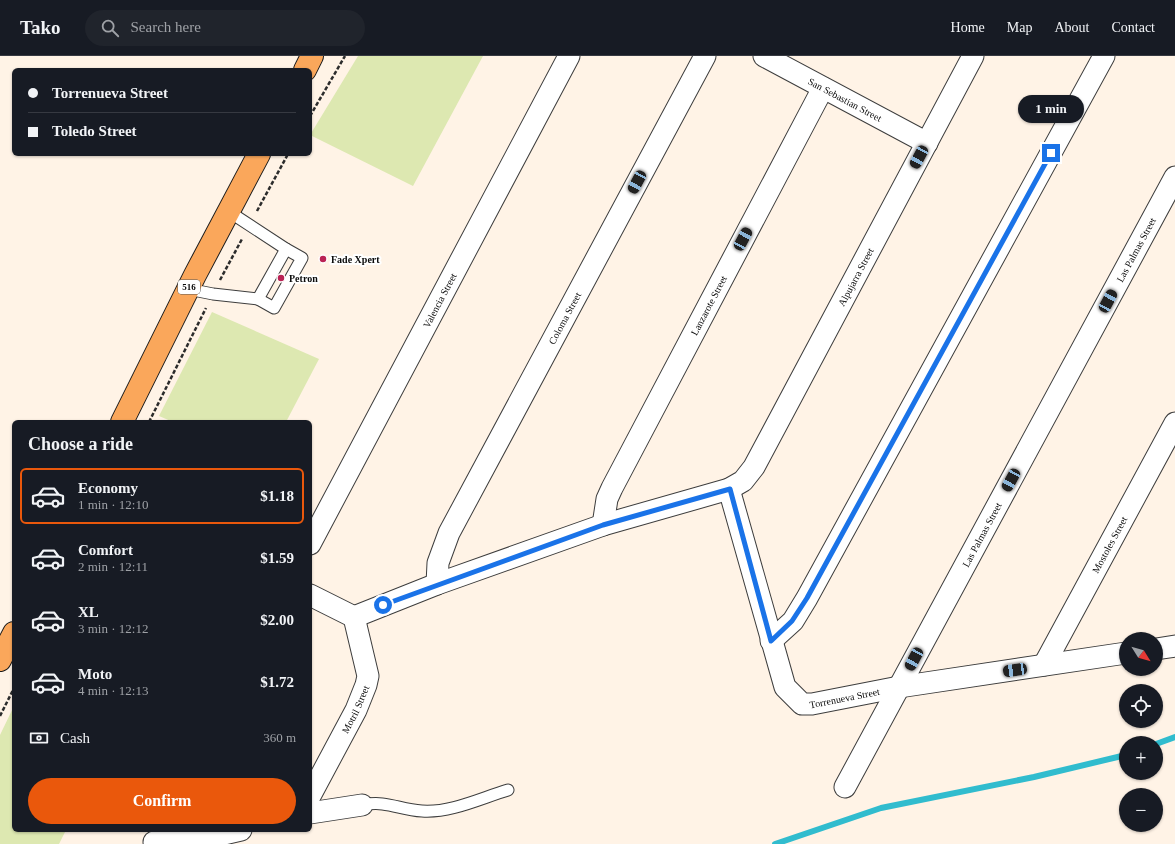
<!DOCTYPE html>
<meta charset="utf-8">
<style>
:root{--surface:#171b24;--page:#20242c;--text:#f1f3f6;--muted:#9ea1a6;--line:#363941;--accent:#ea580c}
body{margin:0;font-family:Georgia,serif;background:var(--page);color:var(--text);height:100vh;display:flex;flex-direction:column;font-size:15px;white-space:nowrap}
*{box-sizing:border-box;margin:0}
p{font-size:13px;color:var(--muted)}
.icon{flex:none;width:22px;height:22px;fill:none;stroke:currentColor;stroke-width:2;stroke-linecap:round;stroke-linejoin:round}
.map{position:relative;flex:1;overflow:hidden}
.side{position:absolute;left:12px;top:364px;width:300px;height:412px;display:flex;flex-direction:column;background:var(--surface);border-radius:6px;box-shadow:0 1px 3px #0004}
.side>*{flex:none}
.guide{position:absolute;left:12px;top:12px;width:300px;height:88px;border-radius:6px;box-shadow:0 1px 3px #0004;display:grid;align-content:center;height:88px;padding:0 16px;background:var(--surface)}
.needle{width:26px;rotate:127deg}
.buttons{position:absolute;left:1119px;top:576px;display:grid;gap:8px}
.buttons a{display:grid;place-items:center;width:44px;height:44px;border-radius:50%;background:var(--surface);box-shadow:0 1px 3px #0004;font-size:20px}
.end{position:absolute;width:18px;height:18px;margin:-9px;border:5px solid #1a73e8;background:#fff;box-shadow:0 0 0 2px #fff}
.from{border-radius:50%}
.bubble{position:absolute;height:28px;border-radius:14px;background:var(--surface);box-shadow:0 1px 3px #0004;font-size:13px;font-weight:600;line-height:28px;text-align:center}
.car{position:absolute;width:12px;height:24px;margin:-12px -6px;border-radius:5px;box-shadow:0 0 3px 1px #0007;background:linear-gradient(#222 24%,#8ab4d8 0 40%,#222 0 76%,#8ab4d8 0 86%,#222 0)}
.guide b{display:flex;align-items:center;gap:14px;height:38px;font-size:15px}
.guide b+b{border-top:1px solid var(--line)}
.guide i{width:10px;height:10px;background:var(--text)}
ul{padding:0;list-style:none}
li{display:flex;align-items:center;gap:12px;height:56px;margin:0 8px 6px;padding:0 8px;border:2px solid transparent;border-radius:6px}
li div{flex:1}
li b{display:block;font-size:15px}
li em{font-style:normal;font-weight:600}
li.selected{border-color:var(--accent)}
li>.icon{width:36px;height:36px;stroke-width:1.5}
h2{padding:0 16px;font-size:18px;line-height:48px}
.pay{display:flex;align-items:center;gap:10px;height:44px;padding:0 16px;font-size:15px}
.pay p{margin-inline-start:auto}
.primary-button{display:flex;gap:8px;margin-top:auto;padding:8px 16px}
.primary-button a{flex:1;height:46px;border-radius:24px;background:var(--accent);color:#fff;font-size:16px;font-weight:600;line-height:46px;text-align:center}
header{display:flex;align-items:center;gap:24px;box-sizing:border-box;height:56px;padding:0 20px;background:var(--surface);border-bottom:1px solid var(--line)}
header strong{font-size:19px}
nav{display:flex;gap:22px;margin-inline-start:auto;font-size:14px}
.search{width:280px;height:36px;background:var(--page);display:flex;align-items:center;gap:10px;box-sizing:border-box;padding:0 14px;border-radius:22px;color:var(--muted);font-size:15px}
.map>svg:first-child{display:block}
</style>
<header>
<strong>Tako</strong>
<div class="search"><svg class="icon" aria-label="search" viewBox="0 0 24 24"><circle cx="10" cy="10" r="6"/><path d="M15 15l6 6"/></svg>Search here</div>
<nav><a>Home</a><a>Map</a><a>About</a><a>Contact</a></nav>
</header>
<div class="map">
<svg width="1175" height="788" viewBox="0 0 1175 788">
<rect width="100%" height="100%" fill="#fff3e6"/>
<g fill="#dde8b1">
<polygon points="358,0 483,0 413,130 310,79"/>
<polygon points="212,256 319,303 286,366 173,366 159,360"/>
<polygon points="14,650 14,774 66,774 59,788 0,788 0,679"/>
</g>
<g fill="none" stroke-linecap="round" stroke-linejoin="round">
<g stroke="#31bcce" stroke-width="6">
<polyline points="1156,688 1175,681"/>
<polyline points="775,788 881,752 1034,721 1126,699"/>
</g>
<defs>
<g id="lane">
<polyline points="228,155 286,193"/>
<polygon points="286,193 302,202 274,252 258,243"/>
<polyline points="188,233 213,238 258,243"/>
<path d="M362,749C388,744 399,754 422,755C451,757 481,742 508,734"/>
</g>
<g id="street">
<path id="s1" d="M764,0L927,87"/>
<path id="s2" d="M729,433L785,631L802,648H812L899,631L1126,597"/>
<path id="s3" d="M603,469L607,443L612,432L823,32"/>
<path id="s4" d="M310,488L569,0"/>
<path id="s5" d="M437,528L438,507L449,477L705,0"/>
<polyline points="310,539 354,561"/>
<path id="s6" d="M354,561L437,528L603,469L729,433L743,425L754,411L973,0"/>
<polyline points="771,585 793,565 807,542 1104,0"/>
<polyline points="1156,593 1175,590"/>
<path id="s7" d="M1044,609L1175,367"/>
<path id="s8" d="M845,731L1175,121"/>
<path id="s9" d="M310,740L356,654L366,629L368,620L354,561"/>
<polyline points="310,757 362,749"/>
<polyline points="154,786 190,786 241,774"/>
</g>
<g id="primary">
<polyline points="305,14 312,0"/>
<polyline points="122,366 195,219 259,98"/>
<polyline points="0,604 14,577"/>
</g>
</defs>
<use href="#lane" stroke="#3d3d3d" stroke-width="13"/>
<use href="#street" stroke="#3d3d3d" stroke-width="23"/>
<use href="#primary" stroke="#1b1b1b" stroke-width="24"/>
<g stroke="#2c2c2c" stroke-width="2.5" stroke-dasharray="4 2" stroke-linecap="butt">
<polyline points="310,60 345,0"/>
<polyline points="257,155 288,98"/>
<polyline points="220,224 242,183"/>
<polyline points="149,366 206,252"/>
<polyline points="0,660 14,632"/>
</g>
<use href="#lane" stroke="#fff" stroke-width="11"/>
<use href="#street" stroke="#fff" stroke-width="21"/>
<use href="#primary" stroke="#faa75b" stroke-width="22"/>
</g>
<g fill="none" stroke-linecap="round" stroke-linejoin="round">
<polyline stroke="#1a73e8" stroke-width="5" points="383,549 603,469 730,433 771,585 792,565 807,542 1051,97"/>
</g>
<g fill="#ba2254" stroke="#fff" stroke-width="1.5">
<circle cx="323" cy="203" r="4"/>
<circle cx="281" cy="222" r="4"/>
</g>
<g text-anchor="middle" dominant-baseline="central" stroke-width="4" stroke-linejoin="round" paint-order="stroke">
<rect fill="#fff" stroke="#545454" stroke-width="1" x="178" y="224" width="22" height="14" rx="3"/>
<g font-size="9" font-weight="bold" fill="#0a0a0a">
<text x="189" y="231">516</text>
</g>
<g font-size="10" fill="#0a0a0a" stroke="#fff">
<text stroke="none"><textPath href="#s1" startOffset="92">San Sebastian Street</textPath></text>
<text stroke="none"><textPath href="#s8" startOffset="611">Las Palmas Street</textPath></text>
<text stroke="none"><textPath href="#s6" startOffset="646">Alpujarra Street</textPath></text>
<text stroke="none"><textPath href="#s4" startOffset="276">Valencia Street</textPath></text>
<text stroke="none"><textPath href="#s3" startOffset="245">Lanzarote Street</textPath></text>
<text stroke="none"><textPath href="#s5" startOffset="297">Coloma Street</textPath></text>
<text stroke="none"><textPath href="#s8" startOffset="287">Las Palmas Street</textPath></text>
<text stroke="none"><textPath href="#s7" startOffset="137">Mostoles Street</textPath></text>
<text stroke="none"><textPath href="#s2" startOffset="273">Torrenueva Street</textPath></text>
<text stroke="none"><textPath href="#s9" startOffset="98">Motril Street</textPath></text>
</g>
<g font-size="10" font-weight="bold" fill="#0a0a0a" stroke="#fff" text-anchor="start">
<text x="331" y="203">Fade Xpert</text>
<text x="289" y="222">Petron</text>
</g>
</g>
</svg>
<div class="buttons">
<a><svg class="needle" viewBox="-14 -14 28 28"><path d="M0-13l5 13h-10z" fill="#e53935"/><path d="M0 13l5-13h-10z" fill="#9ea1a6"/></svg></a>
<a><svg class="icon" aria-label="locate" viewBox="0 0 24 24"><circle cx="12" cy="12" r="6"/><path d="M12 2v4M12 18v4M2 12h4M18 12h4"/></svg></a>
<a>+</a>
<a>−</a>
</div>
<i class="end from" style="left:383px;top:549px"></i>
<i class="end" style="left:1051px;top:97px"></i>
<div class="bubble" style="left:1018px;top:39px;width:66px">1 min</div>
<i class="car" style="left:919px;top:101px;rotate:208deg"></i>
<i class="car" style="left:637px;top:126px;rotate:208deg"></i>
<i class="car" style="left:743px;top:183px;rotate:28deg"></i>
<i class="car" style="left:1108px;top:245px;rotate:28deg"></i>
<i class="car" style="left:1011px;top:424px;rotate:209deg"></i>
<i class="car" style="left:914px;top:603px;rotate:208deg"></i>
<i class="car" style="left:1015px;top:614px;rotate:262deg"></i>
<div class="guide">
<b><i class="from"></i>Torrenueva Street</b>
<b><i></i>Toledo Street</b>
</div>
<section class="side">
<h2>Choose a ride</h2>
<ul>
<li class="selected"><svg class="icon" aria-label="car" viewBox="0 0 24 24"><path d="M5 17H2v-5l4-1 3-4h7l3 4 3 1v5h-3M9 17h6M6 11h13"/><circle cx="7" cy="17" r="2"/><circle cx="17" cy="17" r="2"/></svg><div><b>Economy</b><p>1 min · 12:10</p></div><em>$1.18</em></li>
<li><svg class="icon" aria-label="car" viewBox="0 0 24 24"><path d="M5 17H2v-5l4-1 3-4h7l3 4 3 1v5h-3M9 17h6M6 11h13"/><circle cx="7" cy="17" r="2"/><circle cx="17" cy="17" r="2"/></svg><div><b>Comfort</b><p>2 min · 12:11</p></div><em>$1.59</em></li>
<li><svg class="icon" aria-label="car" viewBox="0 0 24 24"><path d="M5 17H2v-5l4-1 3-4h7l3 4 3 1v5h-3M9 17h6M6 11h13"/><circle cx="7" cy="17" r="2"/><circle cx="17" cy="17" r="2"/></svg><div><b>XL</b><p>3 min · 12:12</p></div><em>$2.00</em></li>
<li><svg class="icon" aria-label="car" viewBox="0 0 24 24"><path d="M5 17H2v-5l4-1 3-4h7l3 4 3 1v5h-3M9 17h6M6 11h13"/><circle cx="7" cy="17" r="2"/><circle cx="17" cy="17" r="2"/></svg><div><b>Moto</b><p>4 min · 12:13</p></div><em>$1.72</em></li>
</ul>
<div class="pay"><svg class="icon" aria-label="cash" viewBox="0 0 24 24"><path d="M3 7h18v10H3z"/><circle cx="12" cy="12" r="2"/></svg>Cash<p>360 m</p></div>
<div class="primary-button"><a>Confirm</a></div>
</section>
</div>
